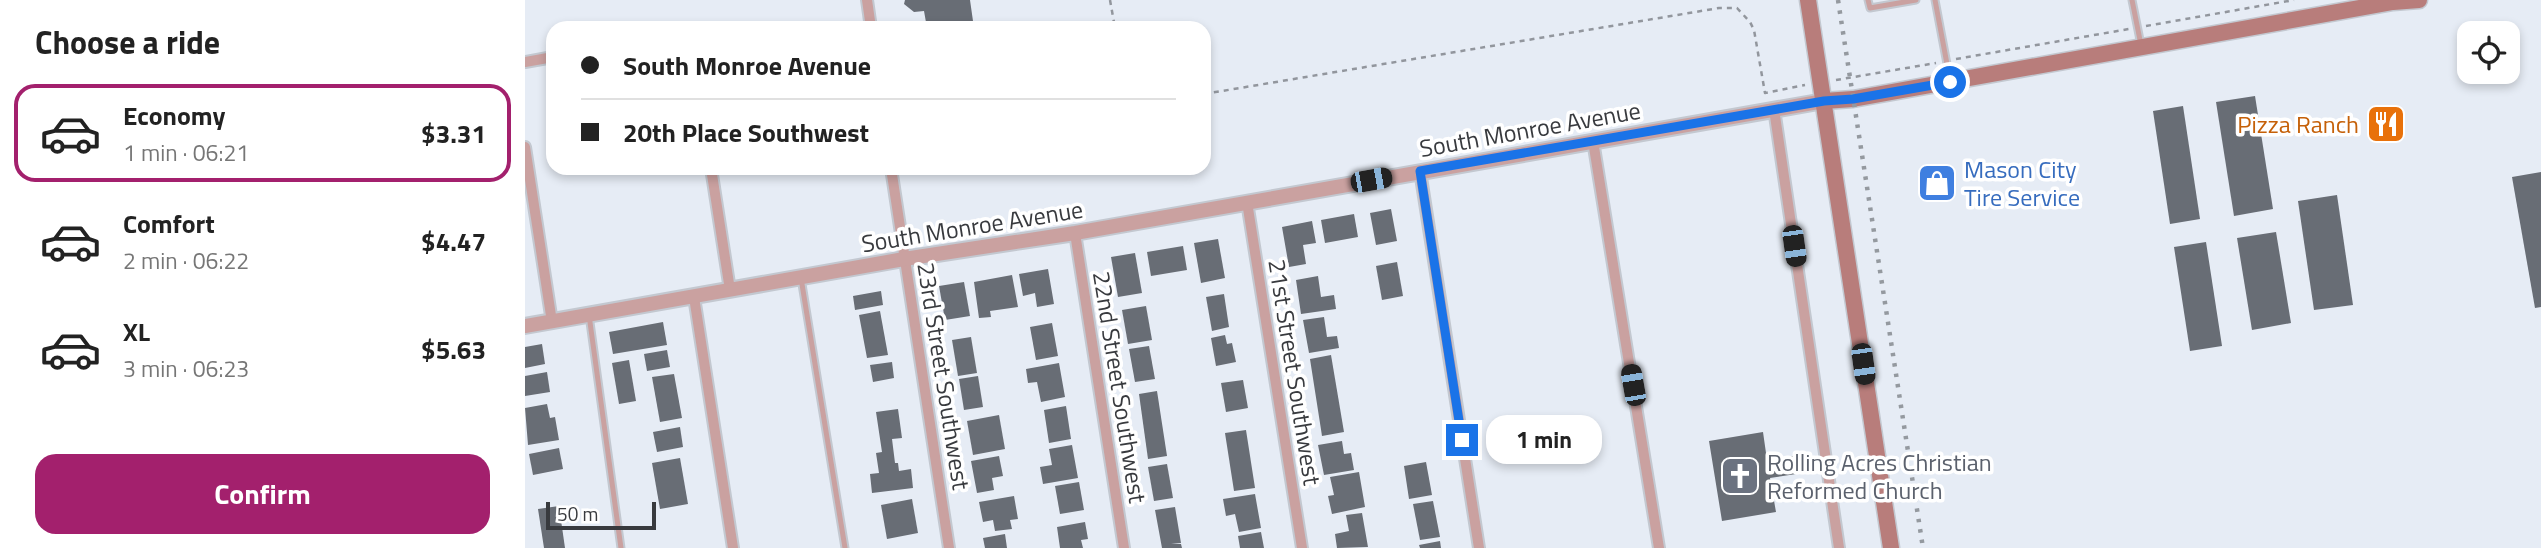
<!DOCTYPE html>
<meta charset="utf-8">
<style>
:root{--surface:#fff;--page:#f6f6f6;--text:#222;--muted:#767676;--line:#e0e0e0;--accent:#a3206d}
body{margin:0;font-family:"Titillium Web",sans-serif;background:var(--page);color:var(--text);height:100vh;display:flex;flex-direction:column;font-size:26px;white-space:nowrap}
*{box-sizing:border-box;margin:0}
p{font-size:23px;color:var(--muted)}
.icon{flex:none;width:38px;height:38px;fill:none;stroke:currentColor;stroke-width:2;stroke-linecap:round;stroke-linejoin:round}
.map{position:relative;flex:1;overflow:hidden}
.panel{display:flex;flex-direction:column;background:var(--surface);width:525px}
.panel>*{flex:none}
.top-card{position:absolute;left:21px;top:21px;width:665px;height:154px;border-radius:21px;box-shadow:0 4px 10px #0003;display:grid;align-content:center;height:154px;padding:0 35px;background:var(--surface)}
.buttons{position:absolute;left:1932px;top:21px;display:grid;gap:14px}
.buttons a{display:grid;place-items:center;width:63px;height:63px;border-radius:14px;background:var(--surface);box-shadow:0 4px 10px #0003;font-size:35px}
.scale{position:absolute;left:21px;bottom:18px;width:110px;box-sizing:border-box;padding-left:7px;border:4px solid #383a3e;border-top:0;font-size:19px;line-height:24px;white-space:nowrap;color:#383a3e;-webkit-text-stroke:5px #fff;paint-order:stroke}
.end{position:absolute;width:32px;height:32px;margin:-16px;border:9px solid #1a73e8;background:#fff;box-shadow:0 0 0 4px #fff}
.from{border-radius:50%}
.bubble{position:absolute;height:49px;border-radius:21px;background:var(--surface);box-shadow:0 4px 10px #0003;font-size:23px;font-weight:700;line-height:49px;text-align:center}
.car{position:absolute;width:21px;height:42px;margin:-21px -10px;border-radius:9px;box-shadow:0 0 5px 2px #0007;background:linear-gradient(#222 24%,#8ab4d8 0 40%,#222 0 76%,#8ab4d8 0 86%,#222 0)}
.top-card b{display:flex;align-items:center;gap:24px;height:66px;font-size:26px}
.top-card b+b{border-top:2px solid var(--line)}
.top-card i{width:18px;height:18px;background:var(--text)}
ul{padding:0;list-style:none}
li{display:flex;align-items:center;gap:21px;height:98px;margin:0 14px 10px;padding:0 21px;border:4px solid transparent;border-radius:21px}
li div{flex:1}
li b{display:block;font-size:26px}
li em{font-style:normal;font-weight:700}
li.on{border-color:var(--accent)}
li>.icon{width:63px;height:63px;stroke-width:1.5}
h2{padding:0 35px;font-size:32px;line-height:84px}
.action{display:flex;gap:14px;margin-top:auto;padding:14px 35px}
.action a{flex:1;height:80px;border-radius:21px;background:var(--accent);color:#fff;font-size:28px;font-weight:700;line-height:80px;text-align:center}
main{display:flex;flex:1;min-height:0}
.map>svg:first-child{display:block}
</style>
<main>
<section class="panel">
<h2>Choose a ride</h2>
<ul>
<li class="on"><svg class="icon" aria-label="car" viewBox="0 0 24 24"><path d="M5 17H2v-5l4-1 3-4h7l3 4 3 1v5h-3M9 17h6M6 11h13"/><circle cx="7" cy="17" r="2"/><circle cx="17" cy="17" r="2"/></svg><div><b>Economy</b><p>1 min · 06:21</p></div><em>$3.31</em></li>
<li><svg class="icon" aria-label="car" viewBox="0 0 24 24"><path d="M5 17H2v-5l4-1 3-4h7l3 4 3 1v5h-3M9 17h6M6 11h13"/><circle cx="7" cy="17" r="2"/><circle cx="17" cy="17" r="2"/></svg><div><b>Comfort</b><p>2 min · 06:22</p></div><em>$4.47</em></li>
<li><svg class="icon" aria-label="car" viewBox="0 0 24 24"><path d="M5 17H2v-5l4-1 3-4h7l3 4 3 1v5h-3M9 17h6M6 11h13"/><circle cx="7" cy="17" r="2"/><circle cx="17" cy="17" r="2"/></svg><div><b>XL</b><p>3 min · 06:23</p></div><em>$5.63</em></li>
</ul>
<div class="action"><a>Confirm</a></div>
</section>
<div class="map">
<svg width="2016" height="548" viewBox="0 0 2016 548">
<rect width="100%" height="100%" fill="#e6ecf5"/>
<g fill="#686d75">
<polygon points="380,0 445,0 448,21 402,28 399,11 389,12 379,4"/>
<polygon points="1730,96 1748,209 1709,216 1691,102"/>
<polygon points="1658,106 1675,219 1645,224 1628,111"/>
<polygon points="2016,172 2016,307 2010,308 1987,177"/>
<polygon points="1812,195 1828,305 1789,310 1773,201"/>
<polygon points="866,209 872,241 851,245 845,213"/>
<polygon points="829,214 833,237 800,243 796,220"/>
<polygon points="787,221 791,243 778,245 781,264 764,267 757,227"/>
<polygon points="1751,232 1766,323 1727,330 1712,238"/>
<polygon points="693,239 700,278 676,283 669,243"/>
<polygon points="1681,242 1697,346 1665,351 1649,247"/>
<polygon points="658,246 662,270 626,276 622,252"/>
<polygon points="610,253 617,293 593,297 586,257"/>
<polygon points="872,262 878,296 857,300 851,266"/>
<polygon points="523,269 529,304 512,307 510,293 498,296 494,274"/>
<polygon points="487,275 493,307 465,311 466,317 454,318 449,282"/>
<polygon points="793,276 796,297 809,295 811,309 776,314 771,280"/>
<polygon points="439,282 445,316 420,320 414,286"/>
<polygon points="356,291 358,305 330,310 328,296"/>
<polygon points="699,294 704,327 687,331 681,297"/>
<polygon points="621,306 627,340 603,344 597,310"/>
<polygon points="355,311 363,355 342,358 334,315"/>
<polygon points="799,317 802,337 812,336 814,348 784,353 778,320"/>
<polygon points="138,322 142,345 88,354 84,332"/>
<polygon points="527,323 533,356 511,360 505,327"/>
<polygon points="700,335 702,344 707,343 711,362 691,366 686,338"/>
<polygon points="446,337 452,373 433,376 427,340"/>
<polygon points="17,344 20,364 0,368 0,347"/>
<polygon points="624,346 630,379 610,382 604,349"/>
<polygon points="142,350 145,367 122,371 119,354"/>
<polygon points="806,355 819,432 797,436 785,359"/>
<polygon points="104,360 111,401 94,404 87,363"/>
<polygon points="367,362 369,378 348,382 345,365"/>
<polygon points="534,363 540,397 516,402 512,382 503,383 501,369"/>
<polygon points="22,372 25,392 0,396 0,376"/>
<polygon points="149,374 157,418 135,422 127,377"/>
<polygon points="453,376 458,407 439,410 434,379"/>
<polygon points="718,380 723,408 701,412 696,383"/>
<polygon points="632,391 642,456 623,459 614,394"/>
<polygon points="22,404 25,418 30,417 34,440 3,445 0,408"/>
<polygon points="541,406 546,439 524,443 519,410"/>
<polygon points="373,409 377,438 367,439 370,463 373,463 374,471 386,469 388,488 347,493 345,474 354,473 351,453 357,452 351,412"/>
<polygon points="474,415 480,449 448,455 442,421"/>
<polygon points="155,427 158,447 132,452 128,432"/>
<polygon points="721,430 730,488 709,491 700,433"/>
<polygon points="1238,432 1242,460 1268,456 1271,474 1245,478 1251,512 1197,521 1184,441"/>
<polygon points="817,441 819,454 826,453 829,470 799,475 793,445"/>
<polygon points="547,445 553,478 518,484 515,467 527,465 524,449"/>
<polygon points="34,448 38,469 8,475 4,454"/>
<polygon points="474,456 478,476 467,478 469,490 452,493 446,461"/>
<polygon points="155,458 163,504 135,509 127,463"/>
<polygon points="901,462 907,495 884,499 879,466"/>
<polygon points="642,464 648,498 629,501 623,467"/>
<polygon points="834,472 840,507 807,514 803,496 809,495 805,477"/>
<polygon points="554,482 559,510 535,514 530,486"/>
<polygon points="730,494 736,528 714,532 710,514 701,516 698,499"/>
<polygon points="489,496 493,519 485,520 487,529 470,531 468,520 458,522 454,502"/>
<polygon points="387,499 393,533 362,539 356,505"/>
<polygon points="908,501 915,537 895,540 888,504"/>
<polygon points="34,506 40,548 19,548 13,509"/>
<polygon points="650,507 656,543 646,544 656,544 657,548 637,548 630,510"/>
<polygon points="837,513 843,547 812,548 810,534 824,531 821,515"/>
<polygon points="560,522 563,539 556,540 558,548 535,548 532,527"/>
<polygon points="736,532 739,548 715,548 713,536"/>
<polygon points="480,534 482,548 460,548 458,538"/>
<polygon points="915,541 916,548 895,548 894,545"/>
</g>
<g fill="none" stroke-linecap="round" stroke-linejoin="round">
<defs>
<g id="service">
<polyline points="1343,0 1345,8 1391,0"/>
<polyline points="1410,0 1425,80"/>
<polyline points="1607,0 1616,45"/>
<polyline points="276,278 320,548"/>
<polyline points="64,315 96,548"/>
</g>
<g id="minor">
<polyline points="342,0 346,28"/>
<polyline points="0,62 28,57"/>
<polyline points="1249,109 1314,548"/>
<polyline points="1068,141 1134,548"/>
<polyline points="0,147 27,322"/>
<polyline points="186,168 205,290"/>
<polyline points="366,168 424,548"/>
<polyline points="895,171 954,548"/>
<polyline points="722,202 777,548"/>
<polyline points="550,233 599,548"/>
<polyline points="169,297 208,548"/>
</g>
<polyline id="tertiary" points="0,326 379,259 550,233 1299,101"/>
<g id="secondary">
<polyline points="1283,0 1366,548"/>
<polyline points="1299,101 1328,99 1868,2 1894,0"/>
</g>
</defs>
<use href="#service" stroke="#c3c8d0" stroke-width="9"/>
<use href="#minor" stroke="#c3c8d0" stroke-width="14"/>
<use href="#tertiary" stroke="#c3c8d0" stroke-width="18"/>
<use href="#secondary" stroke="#c3c8d0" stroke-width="19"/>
<g stroke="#92969d" stroke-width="2.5" stroke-dasharray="5 5" stroke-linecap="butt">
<polyline points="585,0 590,28"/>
<polyline points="1621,26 1769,0"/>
<polyline points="1431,59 1604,29"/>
<polyline points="1311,80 1411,63"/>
<polyline points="679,94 1194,8 1212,8 1225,22 1229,30 1240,93 1280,85"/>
</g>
<use href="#service" stroke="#caa1a0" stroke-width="5"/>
<use href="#minor" stroke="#caa1a0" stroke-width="10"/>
<use href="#tertiary" stroke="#caa1a0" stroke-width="14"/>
<use href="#secondary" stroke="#b87d7b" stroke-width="16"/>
<polyline stroke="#94999f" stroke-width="4.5" stroke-dasharray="3.5 7" stroke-linecap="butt" points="1313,0 1398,548"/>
</g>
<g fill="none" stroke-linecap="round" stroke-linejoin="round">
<polyline stroke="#1a73e8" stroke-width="9" points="937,440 895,171 1299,101 1328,99 1425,82"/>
</g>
<defs>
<symbol id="restaurant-square" viewBox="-11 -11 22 22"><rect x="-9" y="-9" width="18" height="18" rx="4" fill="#e8710a" stroke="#fff"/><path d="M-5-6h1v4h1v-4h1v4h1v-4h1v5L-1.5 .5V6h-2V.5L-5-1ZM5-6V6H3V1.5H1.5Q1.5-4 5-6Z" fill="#fff"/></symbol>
<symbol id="shop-square" viewBox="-11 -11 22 22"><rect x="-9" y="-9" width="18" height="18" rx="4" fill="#3f7fe0" stroke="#fff"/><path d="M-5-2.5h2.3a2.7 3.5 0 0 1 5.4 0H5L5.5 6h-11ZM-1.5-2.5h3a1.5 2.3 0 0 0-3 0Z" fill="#fff"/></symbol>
<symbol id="church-square" viewBox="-11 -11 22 22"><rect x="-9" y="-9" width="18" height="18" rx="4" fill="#6b7280" stroke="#fff"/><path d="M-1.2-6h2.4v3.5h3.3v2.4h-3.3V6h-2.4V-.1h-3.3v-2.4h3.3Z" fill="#fff"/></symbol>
</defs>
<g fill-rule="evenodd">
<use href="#restaurant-square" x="1839" y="102" width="44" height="44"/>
<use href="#shop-square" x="1390" y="161" width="44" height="44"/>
<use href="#church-square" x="1193" y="454" width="44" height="44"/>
</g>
<g text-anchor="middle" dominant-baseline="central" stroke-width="7" stroke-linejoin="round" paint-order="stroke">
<g font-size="24" fill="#c56008" stroke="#fff" text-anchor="end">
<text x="1834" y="124">Pizza Ranch</text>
</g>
<g font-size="24" fill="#383a3e" stroke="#fff">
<text transform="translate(1005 129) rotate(-10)">South Monroe Avenue</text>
<text transform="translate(447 226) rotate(-9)">South Monroe Avenue</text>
<text transform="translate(770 372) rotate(81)">21st Street Southwest</text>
<text transform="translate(419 376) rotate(81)">23rd Street Southwest</text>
<text transform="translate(595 387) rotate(81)">22nd Street Southwest</text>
</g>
<g font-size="24" fill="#366cbe" stroke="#fff" text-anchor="start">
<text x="1439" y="169">Mason City<tspan x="1439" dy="28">Tire Service</tspan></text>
</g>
<g font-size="24" fill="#5b616d" stroke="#fff" text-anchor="start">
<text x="1242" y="462">Rolling Acres Christian<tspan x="1242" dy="28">Reformed Church</tspan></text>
</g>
</g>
</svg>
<div class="buttons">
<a><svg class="icon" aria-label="locate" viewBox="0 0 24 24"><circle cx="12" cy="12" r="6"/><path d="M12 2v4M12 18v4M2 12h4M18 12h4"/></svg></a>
</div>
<div class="scale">50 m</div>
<i class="end from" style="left:1425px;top:82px"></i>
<i class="end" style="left:937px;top:440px"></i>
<div class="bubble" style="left:961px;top:415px;width:116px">1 min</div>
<i class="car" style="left:846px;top:180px;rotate:80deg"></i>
<i class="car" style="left:1269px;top:246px;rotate:172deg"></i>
<i class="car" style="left:1338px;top:364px;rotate:172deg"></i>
<i class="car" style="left:1108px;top:385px;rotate:350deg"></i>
<div class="top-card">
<b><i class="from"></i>South Monroe Avenue</b>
<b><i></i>20th Place Southwest</b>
</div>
</div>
</main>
